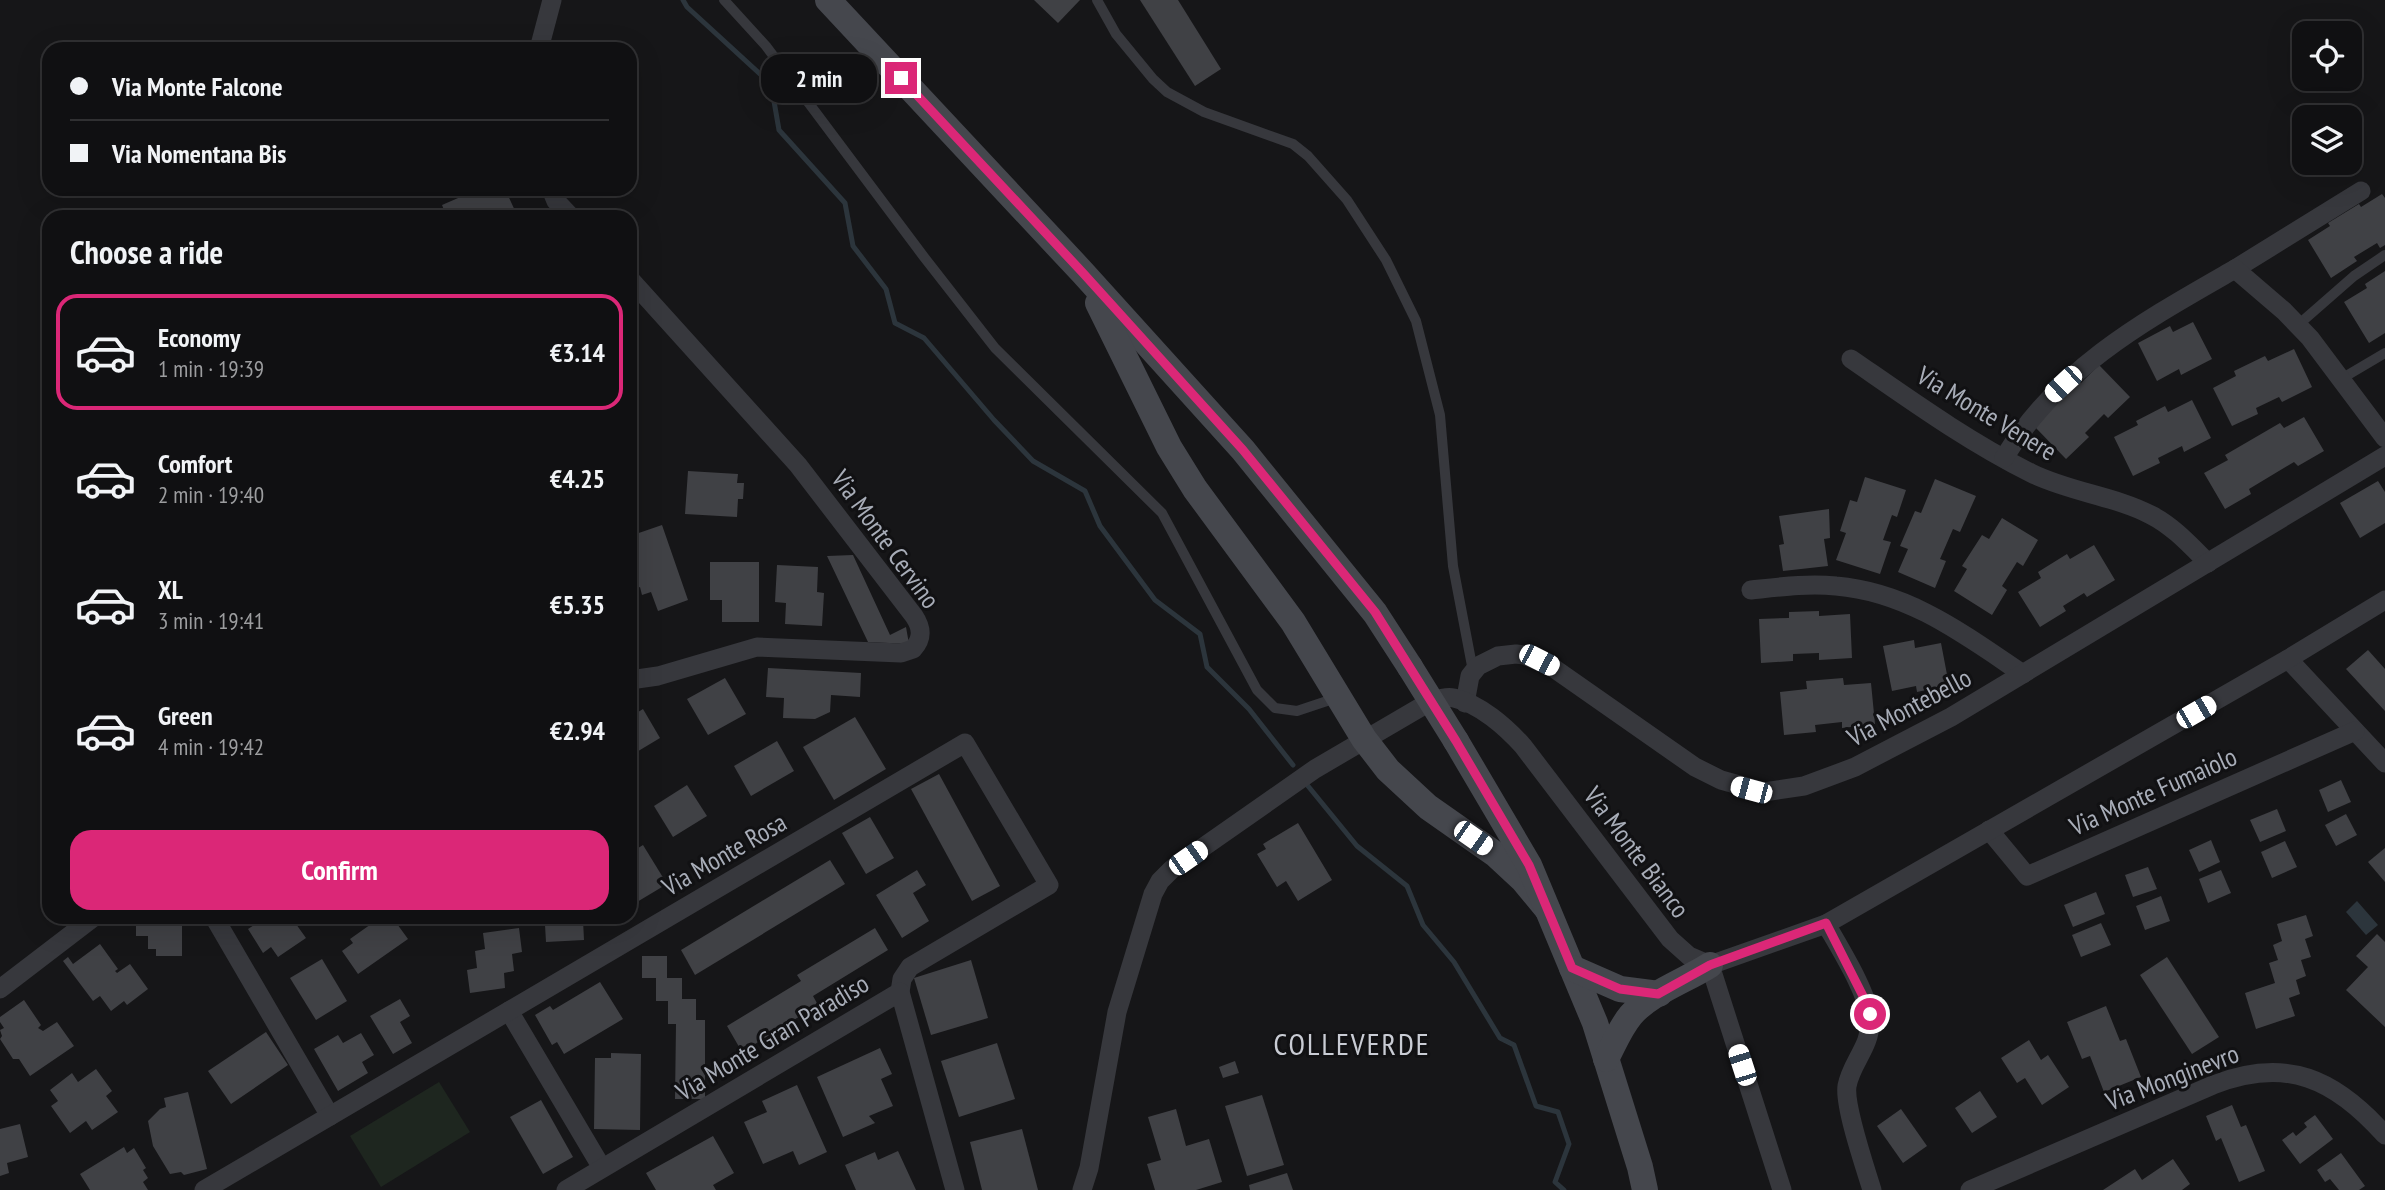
<!DOCTYPE html>
<meta charset="utf-8">
<style>
:root{--surface:#101012;--page:#19191b;--text:#f1f3f6;--muted:#9c9d9f;--line:#303032;--accent:#db2777}
body{margin:0;font-family:"PT Sans Narrow",sans-serif;background:var(--page);color:var(--text);height:100vh;display:flex;flex-direction:column;font-size:26px;white-space:nowrap}
*{box-sizing:border-box;margin:0}
p{font-size:23px;color:var(--muted)}
.icon{flex:none;width:38px;height:38px;fill:none;stroke:currentColor;stroke-width:2;stroke-linecap:round;stroke-linejoin:round}
.map{position:relative;flex:1;overflow:hidden}
.drawer{position:absolute;left:42px;top:210px;width:595px;height:714px;display:flex;flex-direction:column;background:var(--surface);border-radius:21px;box-shadow:0 7px 28px #0002,0 0 0 2px var(--line)}
.drawer>*{flex:none}
.banner{position:absolute;left:42px;top:42px;width:595px;height:154px;border-radius:21px;box-shadow:0 7px 28px #0002,0 0 0 2px var(--line);display:grid;align-content:center;height:154px;padding:0 28px;background:var(--surface)}
.fabs{position:absolute;left:2292px;top:21px;display:grid;gap:14px}
.fabs a{display:grid;place-items:center;width:70px;height:70px;border-radius:14px;background:var(--surface);box-shadow:0 7px 28px #0002,0 0 0 2px var(--line);font-size:35px}
.end{position:absolute;width:32px;height:32px;margin:-16px;border:9px solid #db2777;background:#fff;box-shadow:0 0 0 4px #fff}
.from{border-radius:50%}
.bubble{position:absolute;height:49px;border-radius:21px;background:var(--surface);box-shadow:0 7px 28px #0002,0 0 0 2px var(--line);font-size:23px;font-weight:600;line-height:49px;text-align:center}
.car{position:absolute;width:21px;height:42px;margin:-21px -10px;border-radius:9px;box-shadow:0 0 5px 2px #0007;background:linear-gradient(#fff 24%,#345 0 40%,#fff 0 76%,#345 0 86%,#fff 0)}
.banner b{display:flex;align-items:center;gap:24px;height:66px;font-size:26px}
.banner b+b{border-top:2px solid var(--line)}
.banner i{width:18px;height:18px;background:var(--text)}
ul{padding:0;list-style:none}
li{display:flex;align-items:center;gap:21px;height:116px;margin:0 14px 10px;padding:0 14px;border:4px solid transparent;border-radius:21px}
li div{flex:1}
li b{display:block;font-size:26px}
li em{font-style:normal;font-weight:600}
li.on{border-color:var(--accent)}
li>.icon{width:63px;height:63px;stroke-width:1.5}
h2{padding:0 28px;font-size:32px;line-height:84px}
.primary-button{display:flex;gap:14px;margin-top:auto;padding:14px 28px}
.primary-button a{flex:1;height:80px;border-radius:21px;background:var(--accent);color:#fff;font-size:28px;font-weight:600;line-height:80px;text-align:center}
.map>svg:first-child{display:block}
</style>
<div class="map">
<svg width="2385" height="1190" viewBox="0 0 2385 1190">
<rect width="100%" height="100%" fill="#161618"/>
<polygon fill="#1e261f" points="439,1082 470,1132 381,1187 350,1136"/>
<polygon fill="#2c353c" points="2357,901 2378,925 2366,935 2346,912"/>
<g fill="none" stroke-linecap="round" stroke-linejoin="round">
<g stroke="#2c353c" stroke-width="5">
<polyline points="683,0 687,7 771,84 779,130 845,203 853,246 886,289 895,323 924,338 994,420 1033,461 1085,491 1100,526 1155,600 1200,634 1207,667 1249,709 1293,765"/>
<polyline points="1308,786 1357,846 1407,886 1423,925 1454,962 1500,1038 1514,1045 1536,1106 1558,1112 1569,1144 1555,1182 1564,1190"/>
</g>
</g>
<g fill="#404145">
<polygon points="1034,0 1080,0 1058,23"/>
<polygon points="1140,0 1178,0 1221,69 1195,86"/>
<polygon points="456,189 505,189 517,215 512,217 447,217 442,205 465,195 464,191 458,194"/>
<polygon points="2382,194 2385,198 2385,245 2380,248 2377,243 2354,257 2357,261 2331,278 2308,240 2330,226 2328,223 2359,204 2361,207"/>
<polygon points="2385,271 2385,333 2369,343 2344,302 2367,288 2365,284"/>
<polygon points="2193,322 2212,359 2181,375 2179,369 2157,381 2138,343 2170,326 2173,332"/>
<polygon points="2294,349 2312,387 2282,402 2279,397 2256,408 2258,414 2232,426 2213,388 2236,376 2234,371 2265,356 2268,361"/>
<polygon points="2099,365 2130,397 2108,418 2104,414 2085,433 2089,437 2066,459 2035,427 2078,379 2081,383"/>
<polygon points="2192,400 2211,438 2184,452 2182,446 2158,458 2160,463 2133,476 2114,437 2138,425 2136,421 2165,406 2168,412"/>
<polygon points="2304,417 2324,451 2298,466 2294,462 2249,489 2251,494 2225,509 2204,473 2228,460 2225,455 2280,423 2284,428"/>
<polygon points="688,471 738,474 737,483 744,483 743,499 738,499 737,517 685,514"/>
<polygon points="1865,477 1906,490 1897,517 1892,515 1883,540 1891,542 1880,574 1836,560 1846,533 1840,531 1850,500 1857,502"/>
<polygon points="1935,479 1976,496 1960,532 1953,529 1940,559 1946,561 1935,588 1898,572 1908,549 1900,546 1915,511 1921,513"/>
<polygon points="2378,481 2385,492 2385,523 2360,538 2340,503"/>
<polygon points="1829,509 1830,538 1824,539 1828,566 1783,571 1779,545 1784,544 1779,516"/>
<polygon points="2002,518 2038,540 2023,566 2017,562 2002,586 2007,590 1992,615 1954,591 1967,569 1962,566 1982,535 1989,539"/>
<polygon points="662,525 688,600 658,611 651,592 642,595 640,587 630,591 630,536"/>
<polygon points="2094,545 2115,580 2087,597 2084,593 2063,606 2066,611 2040,627 2018,592 2041,578 2038,572 2067,554 2070,559"/>
<polygon points="853,555 890,635 906,627 909,644 868,642 827,556"/>
<polygon points="710,562 759,562 759,622 722,622 722,600 710,600"/>
<polygon points="777,565 818,567 817,592 824,593 822,626 785,624 786,603 775,602"/>
<polygon points="1819,611 1819,616 1850,614 1852,658 1819,660 1819,653 1793,654 1793,661 1761,663 1759,619 1789,618 1789,612"/>
<polygon points="1914,640 1915,648 1941,643 1949,685 1917,692 1916,686 1892,691 1883,646"/>
<polygon points="2368,650 2385,669 2385,711 2346,669"/>
<polygon points="768,668 861,673 860,697 831,695 830,712 815,719 783,718 784,698 766,697"/>
<polygon points="725,678 746,714 708,735 687,699"/>
<polygon points="1843,678 1844,685 1871,683 1875,724 1842,728 1842,722 1815,725 1816,732 1784,735 1780,692 1807,689 1806,681"/>
<polygon points="643,709 660,738 630,756 630,717"/>
<polygon points="855,717 886,769 834,800 803,747"/>
<polygon points="777,741 794,771 751,796 734,766"/>
<polygon points="939,774 1000,886 972,901 911,789"/>
<polygon points="2341,780 2351,802 2328,812 2319,790"/>
<polygon points="687,785 707,816 673,837 654,806"/>
<polygon points="2277,809 2286,831 2260,842 2250,820"/>
<polygon points="2346,814 2357,835 2336,846 2325,825"/>
<polygon points="870,817 894,858 866,874 842,833"/>
<polygon points="1298,823 1332,880 1298,901 1286,881 1277,887 1257,854 1266,849 1263,844"/>
<polygon points="2211,840 2220,862 2199,872 2189,850"/>
<polygon points="2285,841 2297,867 2272,878 2261,852"/>
<polygon points="643,845 667,884 637,902 630,891 630,853"/>
<polygon points="2385,848 2385,882 2368,862"/>
<polygon points="830,860 845,884 695,975 681,950"/>
<polygon points="2148,867 2157,889 2133,897 2125,875"/>
<polygon points="917,870 926,885 913,893 929,921 902,938 876,895"/>
<polygon points="2221,870 2231,893 2208,903 2199,879"/>
<polygon points="2096,892 2105,914 2073,927 2064,905"/>
<polygon points="2161,896 2170,921 2145,930 2136,906"/>
<polygon points="2306,915 2313,936 2305,939 2311,957 2301,960 2306,976 2296,980 2300,994 2289,998 2295,1016 2256,1029 2245,993 2275,983 2269,963 2278,960 2273,945 2282,941 2277,924"/>
<polygon points="136,917 182,917 182,956 156,956 156,949 148,949 148,936 136,936"/>
<polygon points="266,917 291,917 306,938 278,957 271,947 263,953 248,929"/>
<polygon points="381,917 384,922 392,917 408,939 358,974 342,951 353,943 350,939"/>
<polygon points="535,917 573,917 573,921 583,920 584,940 546,942 545,925 536,925"/>
<polygon points="2101,923 2111,945 2081,957 2072,935"/>
<polygon points="519,928 522,952 512,954 514,971 504,973 505,988 470,993 467,970 477,968 475,951 485,949 483,933"/>
<polygon points="875,928 888,950 813,996 818,1005 742,1052 727,1026 801,981 797,975"/>
<polygon points="2377,934 2385,942 2385,1027 2346,990 2368,967 2356,956"/>
<polygon points="100,944 118,969 115,971 117,973 130,964 148,989 127,1005 124,1001 111,1011 100,996 93,1001 63,961 68,957 73,964"/>
<polygon points="642,956 667,956 667,978 682,978 682,999 696,999 696,1020 705,1020 705,1099 675,1099 676,1024 668,1024 668,1001 656,1001 656,978 642,978"/>
<polygon points="2167,957 2219,1037 2192,1054 2140,975"/>
<polygon points="322,959 347,1001 316,1020 290,978"/>
<polygon points="971,960 988,1018 931,1035 914,978"/>
<polygon points="600,982 623,1019 564,1054 557,1042 552,1045 535,1015 550,1006 553,1010"/>
<polygon points="400,999 410,1016 400,1022 412,1043 393,1054 370,1016"/>
<polygon points="24,1000 41,1025 38,1028 43,1031 57,1022 74,1046 30,1076 19,1059 13,1059 0,1039 2,1036 0,1030 4,1028 0,1022 0,1017"/>
<polygon points="2106,1006 2120,1041 2126,1039 2141,1077 2104,1092 2090,1056 2082,1059 2067,1022"/>
<polygon points="266,1032 288,1065 231,1104 208,1071"/>
<polygon points="361,1033 374,1055 362,1062 368,1073 338,1091 314,1049 338,1035 343,1043"/>
<polygon points="2029,1040 2041,1060 2048,1055 2069,1087 2042,1105 2025,1078 2017,1083 2001,1058"/>
<polygon points="997,1043 1015,1099 959,1117 941,1061"/>
<polygon points="880,1048 892,1074 881,1079 893,1106 869,1116 875,1123 843,1137 817,1077"/>
<polygon points="611,1053 641,1054 640,1130 594,1129 595,1058 611,1058"/>
<polygon points="1235,1061 1239,1073 1223,1078 1219,1067"/>
<polygon points="96,1069 112,1091 106,1096 118,1112 92,1130 86,1121 70,1133 51,1106 58,1101 50,1090 72,1073 78,1082"/>
<polygon points="797,1085 827,1152 799,1165 793,1151 763,1164 744,1122 767,1112 762,1101"/>
<polygon points="1980,1091 1997,1117 1972,1133 1955,1108"/>
<polygon points="188,1092 207,1169 184,1175 181,1172 170,1174 153,1146 148,1121 160,1109 166,1107 164,1098"/>
<polygon points="1262,1095 1284,1165 1247,1176 1225,1106"/>
<polygon points="541,1100 573,1157 543,1174 510,1117"/>
<polygon points="2232,1105 2241,1127 2246,1125 2265,1171 2239,1182 2221,1138 2216,1141 2206,1116"/>
<polygon points="1176,1109 1186,1146 1209,1139 1222,1182 1196,1190 1155,1190 1147,1164 1161,1160 1148,1117"/>
<polygon points="1901,1109 1927,1146 1903,1163 1877,1126"/>
<polygon points="2315,1115 2333,1139 2300,1164 2282,1140 2293,1132 2296,1136 2307,1127 2304,1123"/>
<polygon points="20,1124 28,1157 7,1163 9,1173 0,1176 0,1129"/>
<polygon points="1022,1129 1038,1190 982,1190 970,1142"/>
<polygon points="713,1136 734,1173 713,1185 716,1190 656,1190 646,1173"/>
<polygon points="124,1147 127,1153 134,1148 146,1168 143,1170 148,1178 143,1182 148,1190 90,1190 80,1174"/>
<polygon points="898,1151 916,1190 856,1190 845,1165 875,1152 878,1160"/>
<polygon points="2341,1153 2365,1186 2359,1190 2339,1190 2330,1179 2325,1182 2317,1170"/>
<polygon points="2173,1159 2190,1184 2182,1190 2103,1190 2135,1169 2142,1180"/>
<polygon points="1287,1173 1293,1190 1250,1190 1249,1185"/>
</g>
<g fill="none" stroke-linecap="round" stroke-linejoin="round">
<g stroke="#37383d" stroke-width="10">
<polyline points="724,0 766,46 924,257 995,348 1162,513 1257,690 1275,708 1297,711 1336,698"/>
<polyline points="1097,0 1116,34 1153,79 1167,92 1204,112 1293,144 1308,156 1347,200 1386,260 1416,321 1440,415 1453,566 1473,671"/>
<polyline points="2298,325 2354,276 2385,255"/>
<polyline points="2341,379 2385,353"/>
</g>
<g stroke="#37383d" stroke-width="19">
<polyline points="539,49 552,0"/>
<polyline points="551,189 556,201 571,217"/>
<polyline points="2235,269 2361,191"/>
<path d="M630,279L798,465L914,616C922,628 923,638 913,649L901,653L757,647L658,676L630,680"/>
<path d="M1851,359C1909,399 1967,441 2031,473C2069,492 2115,496 2151,515C2173,526 2191,546 2208,563"/>
<path d="M2004,458C2059,367 2146,320 2235,269L2284,311L2310,338L2385,438"/>
<path d="M1751,590C1779,587 1808,583 1836,586C1909,592 1965,635 2023,674"/>
<polyline points="2288,659 2385,763"/>
<polyline points="1465,703 1470,676 1478,666 1498,656 1516,654 1524,655 1552,667 1695,767 1721,780 1764,792 1804,786 1855,767 1951,717 2385,456"/>
<polyline points="1989,830 2027,876 2355,731"/>
<polyline points="214,917 330,1116"/>
<path d="M1826,924C1839,947 1870,996 1870,1021C1871,1046 1851,1063 1847,1086C1844,1106 1865,1167 1872,1190"/>
<polyline points="1710,965 1782,1190"/>
<polyline points="0,989 94,917"/>
<polyline points="509,1011 602,1168"/>
<polyline points="204,1190 965,743 1049,885 910,967 902,979 900,992"/>
<polyline points="566,1190 900,992 955,1190"/>
<path d="M1082,1190L1089,1168L1117,1012L1153,894L1160,881L1172,869L1315,769L1426,704C1435,701 1444,696 1454,698C1480,704 1506,727 1523,746L1670,939L1689,956L1710,965L1826,924L2288,659L2385,600"/>
<path d="M1970,1190L2213,1085C2287,1056 2335,1079 2385,1135"/>
</g>
<g stroke="#45474d" stroke-width="26">
<polyline points="828,0 1083,273 1243,450 1375,613 1410,667"/>
<polyline points="1098,303 1169,447 1195,489 1293,622 1364,739 1388,770 1428,807 1495,854 1523,880 1547,909"/>
<polyline points="1456,741 1529,865 1595,1023 1640,1167 1645,1190"/>
<polyline points="1572,968 1620,989 1659,994"/>
<path d="M1606,1059C1614,1044 1620,1028 1631,1015C1651,992 1685,981 1710,965"/>
</g>
<polyline stroke="#45474d" stroke-width="26" points="1410,667 1456,741"/>
</g>
<g fill="none" stroke-linecap="round" stroke-linejoin="round">
<polyline stroke="#db2777" stroke-width="9" points="901,78 1083,273 1243,450 1375,612 1456,741 1529,865 1572,968 1620,989 1658,994 1710,965 1826,923 1864,998 1870,1014"/>
</g>
<g text-anchor="middle" dominant-baseline="central" stroke-width="6" stroke-linejoin="round" paint-order="stroke">
<g font-size="26" fill="#a8adb8" stroke="#111113">
<text transform="translate(1987 413) rotate(31)">Via Monte Venere</text>
<text transform="translate(886 539) rotate(54)">Via Monte Cervino</text>
<text transform="translate(1909 707) rotate(-28)">Via Montebello</text>
<text transform="translate(2153 791) rotate(-24)">Via Monte Fumaiolo</text>
<text transform="translate(1637 852) rotate(53)">Via Monte Bianco</text>
<text transform="translate(724 854) rotate(-30)">Via Monte Rosa</text>
<text transform="translate(772 1037) rotate(-31)">Via Monte Gran Paradiso</text>
<text transform="translate(2172 1077) rotate(-21)">Via Monginevro</text>
</g>
<g font-size="30" letter-spacing="2" fill="#c9ccd4" stroke="#111113">
<text x="1352" y="1043">COLLEVERDE</text>
</g>
</g>
</svg>
<div class="fabs">
<a><svg class="icon" aria-label="locate" viewBox="0 0 24 24"><circle cx="12" cy="12" r="6"/><path d="M12 2v4M12 18v4M2 12h4M18 12h4"/></svg></a>
<a><svg class="icon" aria-label="layers" viewBox="0 0 24 24"><path d="M12 4l9 5-9 5-9-5zM3 14l9 5 9-5"/></svg></a>
</div>
<i class="end from" style="left:1870px;top:1014px"></i>
<i class="end" style="left:901px;top:78px"></i>
<div class="bubble" style="left:761px;top:54px;width:116px">2 min</div>
<i class="car" style="left:2063px;top:384px;rotate:227deg"></i>
<i class="car" style="left:1539px;top:660px;rotate:117deg"></i>
<i class="car" style="left:2196px;top:712px;rotate:60deg"></i>
<i class="car" style="left:1751px;top:790px;rotate:285deg"></i>
<i class="car" style="left:1473px;top:838px;rotate:125deg"></i>
<i class="car" style="left:1188px;top:858px;rotate:55deg"></i>
<i class="car" style="left:1742px;top:1065px;rotate:342deg"></i>
<div class="banner">
<b><i class="from"></i>Via Monte Falcone</b>
<b><i></i>Via Nomentana Bis</b>
</div>
<section class="drawer">
<h2>Choose a ride</h2>
<ul>
<li class="on"><svg class="icon" aria-label="car" viewBox="0 0 24 24"><path d="M5 17H2v-5l4-1 3-4h7l3 4 3 1v5h-3M9 17h6M6 11h13"/><circle cx="7" cy="17" r="2"/><circle cx="17" cy="17" r="2"/></svg><div><b>Economy</b><p>1 min · 19:39</p></div><em>€3.14</em></li>
<li><svg class="icon" aria-label="car" viewBox="0 0 24 24"><path d="M5 17H2v-5l4-1 3-4h7l3 4 3 1v5h-3M9 17h6M6 11h13"/><circle cx="7" cy="17" r="2"/><circle cx="17" cy="17" r="2"/></svg><div><b>Comfort</b><p>2 min · 19:40</p></div><em>€4.25</em></li>
<li><svg class="icon" aria-label="car" viewBox="0 0 24 24"><path d="M5 17H2v-5l4-1 3-4h7l3 4 3 1v5h-3M9 17h6M6 11h13"/><circle cx="7" cy="17" r="2"/><circle cx="17" cy="17" r="2"/></svg><div><b>XL</b><p>3 min · 19:41</p></div><em>€5.35</em></li>
<li><svg class="icon" aria-label="car" viewBox="0 0 24 24"><path d="M5 17H2v-5l4-1 3-4h7l3 4 3 1v5h-3M9 17h6M6 11h13"/><circle cx="7" cy="17" r="2"/><circle cx="17" cy="17" r="2"/></svg><div><b>Green</b><p>4 min · 19:42</p></div><em>€2.94</em></li>
</ul>
<div class="primary-button"><a>Confirm</a></div>
</section>
</div>
